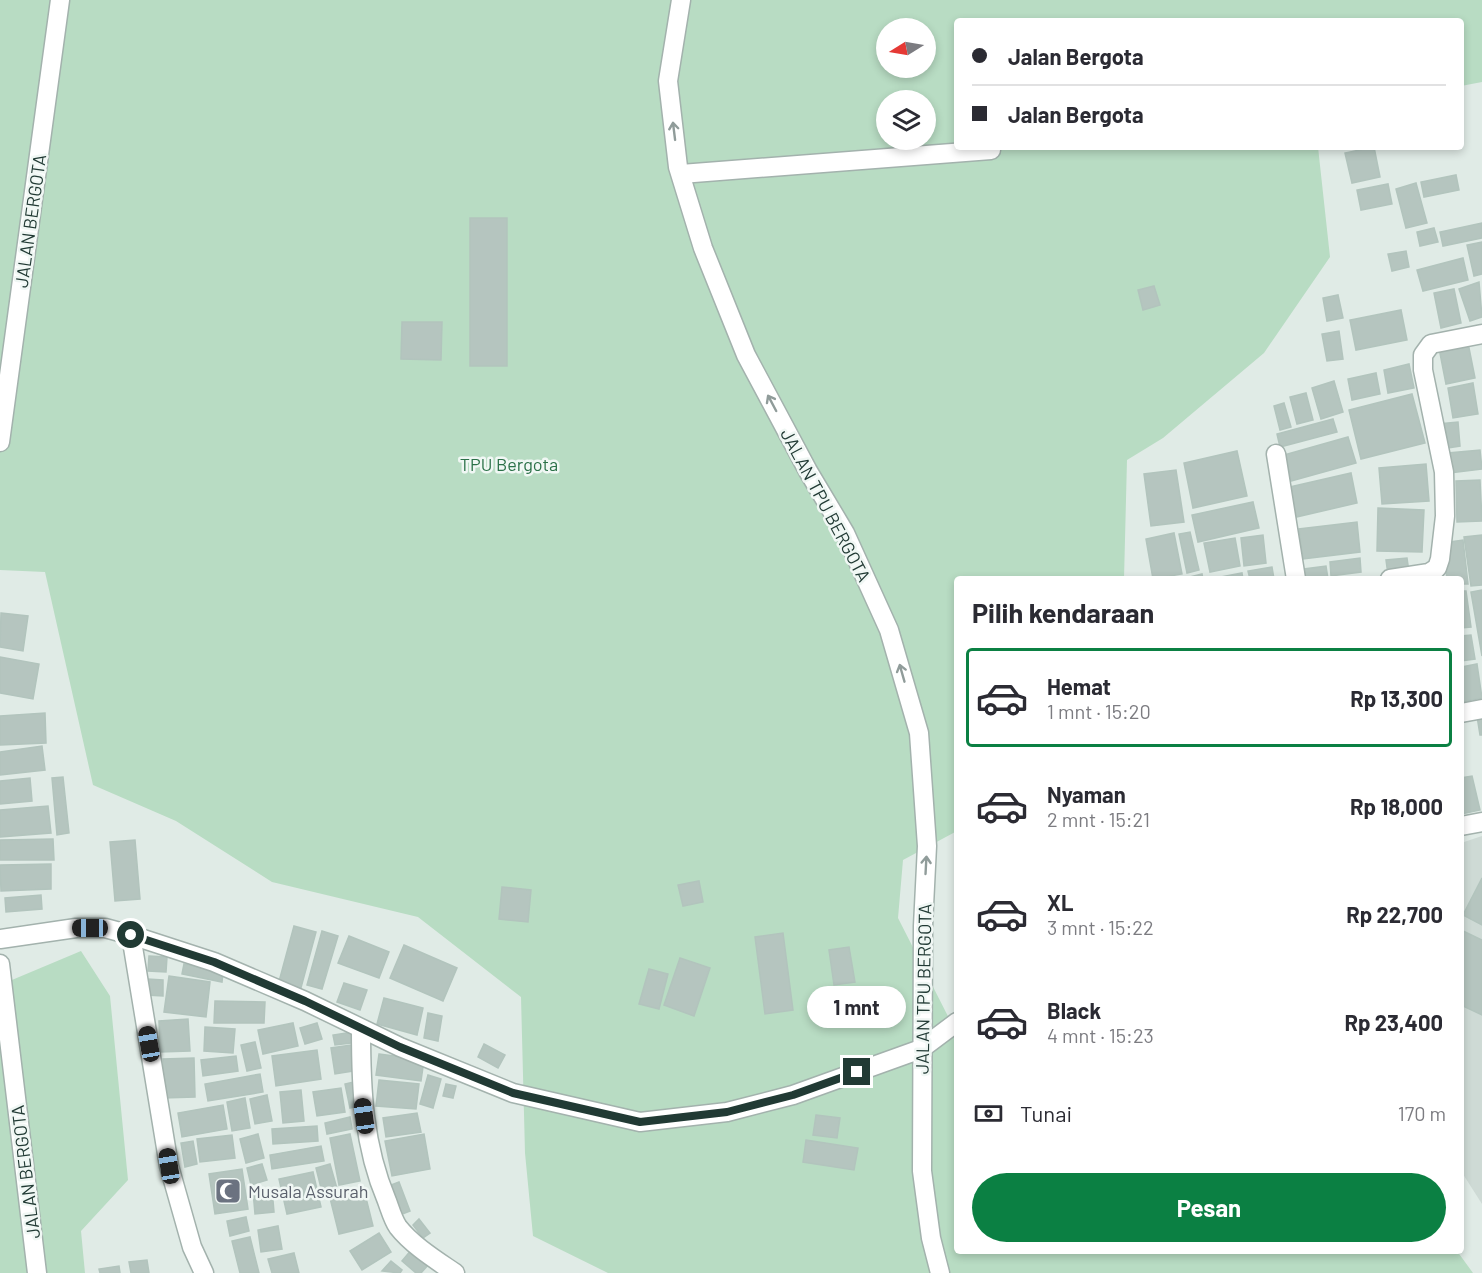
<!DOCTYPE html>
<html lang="id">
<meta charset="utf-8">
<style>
:root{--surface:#fff;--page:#f2f2f3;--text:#2b2b33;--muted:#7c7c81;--line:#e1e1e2;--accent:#0b8043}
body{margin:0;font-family:Barlow,sans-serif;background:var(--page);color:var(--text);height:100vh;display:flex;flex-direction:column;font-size:22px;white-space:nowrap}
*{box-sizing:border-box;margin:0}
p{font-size:20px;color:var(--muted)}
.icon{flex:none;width:33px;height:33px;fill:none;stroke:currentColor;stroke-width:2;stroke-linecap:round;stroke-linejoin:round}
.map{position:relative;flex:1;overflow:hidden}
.panel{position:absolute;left:954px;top:576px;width:510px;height:678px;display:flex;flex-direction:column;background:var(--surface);border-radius:6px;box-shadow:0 3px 9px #0003}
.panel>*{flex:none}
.hud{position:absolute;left:954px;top:18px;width:510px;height:132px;border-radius:6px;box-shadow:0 3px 9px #0003;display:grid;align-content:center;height:132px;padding:0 18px;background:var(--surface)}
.needle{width:39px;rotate:259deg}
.controls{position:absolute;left:876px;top:18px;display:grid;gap:12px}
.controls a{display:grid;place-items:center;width:60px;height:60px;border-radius:50%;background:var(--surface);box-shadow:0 3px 9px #0003;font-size:30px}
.end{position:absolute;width:27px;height:27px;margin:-14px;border:8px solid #213a34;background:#fff;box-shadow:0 0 0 3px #fff}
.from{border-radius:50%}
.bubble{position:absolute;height:42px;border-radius:21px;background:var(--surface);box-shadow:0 3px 9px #0003;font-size:20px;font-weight:700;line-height:42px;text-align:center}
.car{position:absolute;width:18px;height:36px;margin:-18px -9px;border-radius:8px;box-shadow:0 0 4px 2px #0007;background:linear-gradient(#222 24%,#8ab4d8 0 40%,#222 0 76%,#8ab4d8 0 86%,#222 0)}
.hud b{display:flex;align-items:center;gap:21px;height:57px;font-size:22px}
.hud b+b{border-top:2px solid var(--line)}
.hud i{width:15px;height:15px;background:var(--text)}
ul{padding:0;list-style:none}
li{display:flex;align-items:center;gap:18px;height:99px;margin:0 12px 9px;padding:0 6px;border:3px solid transparent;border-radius:6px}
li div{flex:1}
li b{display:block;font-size:22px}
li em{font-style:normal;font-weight:700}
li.current{border-color:var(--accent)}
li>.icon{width:54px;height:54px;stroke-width:1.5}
h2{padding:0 18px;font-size:27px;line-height:72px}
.pay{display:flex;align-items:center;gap:15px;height:66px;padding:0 18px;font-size:22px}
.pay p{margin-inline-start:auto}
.primary-button{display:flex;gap:12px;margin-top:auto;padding:12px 18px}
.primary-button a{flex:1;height:69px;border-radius:36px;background:var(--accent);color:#fff;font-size:24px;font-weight:700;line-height:69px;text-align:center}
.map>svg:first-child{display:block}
</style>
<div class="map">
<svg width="1482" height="1273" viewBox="0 0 1482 1273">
<rect width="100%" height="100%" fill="#e0ebe6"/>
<polygon fill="#cedad5" points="1482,836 1482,1204 1461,1171 1461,843"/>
<g fill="#b8dcc3" fill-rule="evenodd">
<path d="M0,0H1482V82L1461,86V21H957V147H1318L1330,257L1264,353L1163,438L1127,460L1124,579H957V831L903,860L898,918L957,1034V1251H1457L1473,1273H608L533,1236L525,1153L521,997L418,917L272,882L176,821L93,785L45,572L0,570ZM886,28H926V68H886ZM886,100H926V140H886Z"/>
<polygon points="81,951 110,996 128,1180 81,1231 85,1273 0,1273 0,985"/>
</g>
<g fill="#b5c5bf" stroke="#b2c4bd" stroke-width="1.5">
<polygon points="1374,147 1380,177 1352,183 1345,153"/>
<polygon points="1456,175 1459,190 1424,197 1421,182"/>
<polygon points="1416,183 1427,223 1406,228 1396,189"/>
<polygon points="1388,184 1392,204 1361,210 1357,190"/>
<rect x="470" y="218" width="37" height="148"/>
<polygon points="1482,223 1482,238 1443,246 1440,232"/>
<polygon points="1434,228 1438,242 1420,246 1417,232"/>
<polygon points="1482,242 1482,274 1474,276 1467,245"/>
<polygon points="1406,251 1409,267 1392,271 1388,254"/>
<polygon points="1463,258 1468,280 1423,291 1417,270"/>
<polygon points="1479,282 1482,317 1470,321 1459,289"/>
<polygon points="1154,286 1160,305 1143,310 1138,290"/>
<polygon points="1454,289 1461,323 1441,328 1434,293"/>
<polygon points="1338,295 1343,318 1327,321 1323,298"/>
<polygon points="1401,310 1407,340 1356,350 1350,320"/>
<polygon points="402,322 442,322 441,360 401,359"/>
<polygon points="1339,331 1343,359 1327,361 1322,334"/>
<polygon points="1468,343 1475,378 1446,384 1439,348"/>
<polygon points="1409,364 1414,388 1388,393 1384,370"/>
<polygon points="1376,373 1380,394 1352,400 1348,379"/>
<polygon points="1334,381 1343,412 1321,419 1312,388"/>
<polygon points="1473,383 1478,414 1453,418 1448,388"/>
<polygon points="1306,393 1313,420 1297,424 1290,397"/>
<polygon points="1412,394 1425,443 1361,459 1349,410"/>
<polygon points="1284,403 1291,427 1280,430 1274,406"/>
<polygon points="1333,419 1337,432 1280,447 1277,434"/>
<polygon points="1458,422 1460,446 1442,449 1438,424"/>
<polygon points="1348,437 1356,463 1291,481 1284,455"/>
<polygon points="1480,450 1482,469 1450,473 1448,453"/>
<polygon points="1237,451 1247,496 1193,508 1184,463"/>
<polygon points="1426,464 1429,501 1382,504 1379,468"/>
<polygon points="1176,470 1184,522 1151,526 1144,474"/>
<polygon points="1351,473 1357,503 1292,518 1285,488"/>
<polygon points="1480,480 1482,521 1457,522 1456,481"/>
<polygon points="1253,502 1259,528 1198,542 1192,515"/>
<polygon points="1378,508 1424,510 1422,552 1377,551"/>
<polygon points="1357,522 1360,552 1303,559 1299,529"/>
<polygon points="1190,532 1199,570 1187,573 1179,534"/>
<polygon points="1174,533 1182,574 1153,579 1146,539"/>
<polygon points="1263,535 1266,563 1244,566 1241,538"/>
<polygon points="1482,535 1482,585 1471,586 1464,537"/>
<polygon points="1235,538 1240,566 1210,572 1204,543"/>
<polygon points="1463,540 1468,584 1461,584 1461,579 1447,579 1443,543"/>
<polygon points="1360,558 1361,572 1331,576 1330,562"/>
<polygon points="1407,558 1409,572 1388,575 1386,560"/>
<polygon points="1326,566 1328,579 1305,579 1304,569"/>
<polygon points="1272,567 1274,579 1250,579 1248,571"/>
<polygon points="1242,573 1243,579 1215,579 1215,578"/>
<polygon points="1202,574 1203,579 1182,579"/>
<polygon points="1482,590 1482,656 1471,592"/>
<polygon points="1461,591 1466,591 1471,627 1461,628"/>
<polygon points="1,613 28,616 23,651 0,647"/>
<polygon points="1471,635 1475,659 1461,661 1461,636"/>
<polygon points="0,657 39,664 33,699 0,693"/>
<polygon points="1477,664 1482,698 1461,702 1461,667"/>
<polygon points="45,713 46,743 0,745 0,716"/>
<polygon points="1482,715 1482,735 1480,735 1477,716"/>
<polygon points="42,746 45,770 0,775 0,752"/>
<polygon points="1472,776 1480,810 1461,814 1461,778"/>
<polygon points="63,777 69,833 57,835 52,778"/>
<polygon points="30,778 32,801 0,804 0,781"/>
<polygon points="48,806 51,833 0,837 0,810"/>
<polygon points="53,839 54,860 0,860 0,840"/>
<polygon points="135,840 140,899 115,901 110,842"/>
<polygon points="51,864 51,889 1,891 0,865"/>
<polygon points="1482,878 1482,925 1463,915"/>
<polygon points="699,881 703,902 683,906 678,885"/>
<polygon points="502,887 531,890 528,922 499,919"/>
<polygon points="41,895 42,909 6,912 5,898"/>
<polygon points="294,926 316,932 299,995 277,989"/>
<polygon points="1461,930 1482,940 1482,1015 1461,1005"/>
<polygon points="322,931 338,936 322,989 307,985"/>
<polygon points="783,933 793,1010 765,1014 755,937"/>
<polygon points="349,936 389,952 379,978 338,963"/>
<polygon points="404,945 457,968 443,1001 390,978"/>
<polygon points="849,947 855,982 834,985 829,950"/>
<polygon points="149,956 167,957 166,972 148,971"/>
<polygon points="680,958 710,968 694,1016 664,1005"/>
<polygon points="184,964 223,973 222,982 182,974"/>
<polygon points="649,969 668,974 659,1009 639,1004"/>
<polygon points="169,976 210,982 206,1017 164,1012"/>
<polygon points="147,979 163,980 163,996 146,995"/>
<polygon points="344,983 367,990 360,1010 337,1002"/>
<polygon points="384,998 423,1008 417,1035 377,1024"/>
<polygon points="215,1001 265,1002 264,1023 214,1023"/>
<polygon points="428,1013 442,1016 438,1041 424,1038"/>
<polygon points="188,1019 190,1051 160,1052 159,1021"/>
<polygon points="293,1023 298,1046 263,1054 258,1030"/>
<polygon points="317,1023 322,1039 305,1044 300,1028"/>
<polygon points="205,1027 235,1029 233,1053 204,1051"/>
<polygon points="358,1031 359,1042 335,1045 333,1035"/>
<polygon points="255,1042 261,1068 247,1071 241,1045"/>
<polygon points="358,1044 359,1070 335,1074 331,1048"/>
<polygon points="484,1044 505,1055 498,1068 478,1057"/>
<polygon points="317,1050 321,1079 276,1086 272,1056"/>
<polygon points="379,1054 424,1060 421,1081 376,1075"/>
<polygon points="236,1056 238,1071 203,1076 201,1060"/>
<polygon points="194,1058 195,1097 163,1098 163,1059"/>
<polygon points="260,1074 263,1092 208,1101 205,1084"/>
<polygon points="428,1075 441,1079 433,1108 420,1104"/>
<polygon points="379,1080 419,1084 416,1109 376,1106"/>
<polygon points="354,1082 359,1106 350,1108 345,1084"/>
<polygon points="446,1084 456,1086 453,1098 443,1096"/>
<polygon points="341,1088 345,1112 317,1116 313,1092"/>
<polygon points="301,1090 304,1121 283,1123 280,1092"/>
<polygon points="267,1095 272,1121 255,1124 250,1099"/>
<polygon points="245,1098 250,1128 232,1131 227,1102"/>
<polygon points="223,1105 227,1129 182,1137 178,1113"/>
<polygon points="417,1113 421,1132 386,1137 383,1118"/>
<polygon points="816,1115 840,1118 837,1138 813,1135"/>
<polygon points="350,1117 352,1129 327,1134 325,1123"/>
<polygon points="317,1126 318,1141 273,1144 272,1129"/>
<polygon points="258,1134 264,1158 246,1163 240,1139"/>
<polygon points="350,1134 360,1181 339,1185 330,1138"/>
<polygon points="424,1134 430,1169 392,1176 385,1141"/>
<polygon points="232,1135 235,1158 200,1162 197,1139"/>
<polygon points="806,1140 858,1148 854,1170 803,1162"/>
<polygon points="193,1141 197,1164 185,1167 181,1143"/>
<polygon points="321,1146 324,1161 272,1169 270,1155"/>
<polygon points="262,1164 267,1180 251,1185 247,1168"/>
<polygon points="330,1164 338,1192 323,1196 316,1168"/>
<polygon points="242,1169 248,1209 215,1214 209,1174"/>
<polygon points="313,1172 321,1207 287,1214 279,1179"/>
<polygon points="399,1182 410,1211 397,1216 386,1187"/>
<polygon points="272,1189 274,1212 255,1214 253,1191"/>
<polygon points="364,1190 373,1226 339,1234 330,1198"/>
<polygon points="246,1217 249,1231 230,1236 227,1221"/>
<polygon points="419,1219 430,1233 423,1238 413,1225"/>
<polygon points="278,1226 282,1249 261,1252 258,1230"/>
<polygon points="379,1233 391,1252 362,1270 350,1251"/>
<polygon points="250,1237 259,1273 240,1273 232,1241"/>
<polygon points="412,1249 429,1264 421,1273 416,1273 402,1261"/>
<polygon points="294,1253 299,1273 272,1273 268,1259"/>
<polygon points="147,1260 149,1273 131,1273 129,1262"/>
<polygon points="391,1261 402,1270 400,1273 382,1271"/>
<polygon points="119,1266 120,1273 100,1273 99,1269"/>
</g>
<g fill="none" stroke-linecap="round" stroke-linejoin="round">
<defs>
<polyline id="service" points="681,174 991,150"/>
<g id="minor">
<polyline points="681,0 668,81 678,167 703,248 746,355 808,471 845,533 889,630 919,733 927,846 923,926 922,1171 931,1238 940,1273"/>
<polyline points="0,442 60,0"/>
<polyline points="1276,454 1296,579"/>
<polyline points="1390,579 1429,573 1437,568 1440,559 1445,516 1444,472 1423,370 1423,355 1431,344 1482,334"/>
<polyline points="1461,713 1482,709"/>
<polyline points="1461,826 1482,822"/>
<polyline points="131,935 169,1166 192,1247 204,1273"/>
<polyline points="0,939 76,928 105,928 131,935 214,962 305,1001 400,1047 513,1093 640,1122 727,1112 793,1095 921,1049 957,1022"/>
<polyline points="0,964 37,1273"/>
<path d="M361,1029C361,1088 363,1145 387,1201C390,1209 393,1220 398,1227C412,1245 436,1260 455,1273"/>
</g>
</defs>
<use href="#service" stroke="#a3b2ad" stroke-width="21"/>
<use href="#minor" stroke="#a3b2ad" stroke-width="21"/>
<use href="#service" stroke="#fff" stroke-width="18"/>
<use href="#minor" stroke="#fff" stroke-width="18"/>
</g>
<defs><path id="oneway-shaft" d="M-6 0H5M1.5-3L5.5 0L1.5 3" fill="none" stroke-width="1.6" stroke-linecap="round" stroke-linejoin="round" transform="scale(1.5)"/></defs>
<g stroke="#909c9a">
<use href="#oneway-shaft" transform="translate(674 131) rotate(-97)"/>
<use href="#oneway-shaft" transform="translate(772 403) rotate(-118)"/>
<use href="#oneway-shaft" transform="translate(902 673) rotate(-106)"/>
<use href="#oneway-shaft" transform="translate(926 865) rotate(-87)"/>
</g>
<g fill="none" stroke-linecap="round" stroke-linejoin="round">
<polyline stroke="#213a34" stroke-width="8" points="131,935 214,962 305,1001 400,1047 513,1093 640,1122 727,1112 793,1095 857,1072"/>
</g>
<defs>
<symbol id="mosque-square" viewBox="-11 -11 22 22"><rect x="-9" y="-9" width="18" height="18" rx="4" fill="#6b7280" stroke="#f0f7f4"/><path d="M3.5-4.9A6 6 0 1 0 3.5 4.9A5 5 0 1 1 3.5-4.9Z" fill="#fff"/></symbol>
</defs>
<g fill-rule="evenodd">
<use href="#mosque-square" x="213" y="1176" width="30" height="30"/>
</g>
<g text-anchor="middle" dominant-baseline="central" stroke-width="5" stroke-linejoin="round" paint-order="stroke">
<g font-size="18" fill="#213a34" stroke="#f0f7f4">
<text transform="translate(30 221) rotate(-82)">JALAN BERGOTA</text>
<text transform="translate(826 505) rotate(62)">JALAN TPU BERGOTA</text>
<text transform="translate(923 989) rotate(-89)">JALAN TPU BERGOTA</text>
<text transform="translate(25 1172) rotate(-97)">JALAN BERGOTA</text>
</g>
<g font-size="18" fill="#2b7148" stroke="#f0f7f4">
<text x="509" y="464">TPU Bergota</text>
</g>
<g font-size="18" fill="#5b616d" stroke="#f0f7f4" text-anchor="start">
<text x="248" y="1191">Musala Assurah</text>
</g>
</g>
</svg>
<div class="controls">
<a><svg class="needle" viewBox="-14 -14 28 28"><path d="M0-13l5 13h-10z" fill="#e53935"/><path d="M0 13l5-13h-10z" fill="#7c7c81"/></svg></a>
<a><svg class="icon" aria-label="layers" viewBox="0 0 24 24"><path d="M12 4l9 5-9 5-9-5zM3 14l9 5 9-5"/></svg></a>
</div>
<i class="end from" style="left:131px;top:935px"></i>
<i class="end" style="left:857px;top:1072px"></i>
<div class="bubble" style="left:807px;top:986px;width:99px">1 mnt</div>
<i class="car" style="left:90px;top:928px;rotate:270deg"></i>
<i class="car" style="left:149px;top:1044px;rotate:350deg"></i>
<i class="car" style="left:364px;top:1116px;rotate:352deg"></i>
<i class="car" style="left:169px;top:1166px;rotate:351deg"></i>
<div class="hud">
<b><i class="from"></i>Jalan Bergota</b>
<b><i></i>Jalan Bergota</b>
</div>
<section class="panel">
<h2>Pilih kendaraan</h2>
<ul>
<li class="current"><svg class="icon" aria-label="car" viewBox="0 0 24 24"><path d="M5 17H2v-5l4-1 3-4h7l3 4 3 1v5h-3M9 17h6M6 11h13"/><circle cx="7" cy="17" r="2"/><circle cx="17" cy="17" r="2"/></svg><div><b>Hemat</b><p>1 mnt · 15:20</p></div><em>Rp 13,300</em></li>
<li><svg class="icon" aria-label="car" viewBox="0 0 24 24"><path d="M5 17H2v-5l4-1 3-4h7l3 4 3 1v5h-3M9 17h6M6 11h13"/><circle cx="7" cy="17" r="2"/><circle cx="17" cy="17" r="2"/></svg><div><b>Nyaman</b><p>2 mnt · 15:21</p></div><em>Rp 18,000</em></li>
<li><svg class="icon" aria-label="car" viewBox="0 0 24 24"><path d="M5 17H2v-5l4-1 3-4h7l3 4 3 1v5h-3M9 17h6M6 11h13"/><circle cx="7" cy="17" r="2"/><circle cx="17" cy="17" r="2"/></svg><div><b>XL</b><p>3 mnt · 15:22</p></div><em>Rp 22,700</em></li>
<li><svg class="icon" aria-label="car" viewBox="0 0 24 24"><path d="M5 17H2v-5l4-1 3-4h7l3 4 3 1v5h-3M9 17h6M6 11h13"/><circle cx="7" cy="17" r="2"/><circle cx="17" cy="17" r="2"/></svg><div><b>Black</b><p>4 mnt · 15:23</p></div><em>Rp 23,400</em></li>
</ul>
<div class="pay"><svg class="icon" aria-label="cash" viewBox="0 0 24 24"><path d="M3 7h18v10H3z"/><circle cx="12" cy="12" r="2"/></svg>Tunai<p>170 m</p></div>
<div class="primary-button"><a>Pesan</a></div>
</section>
</div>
